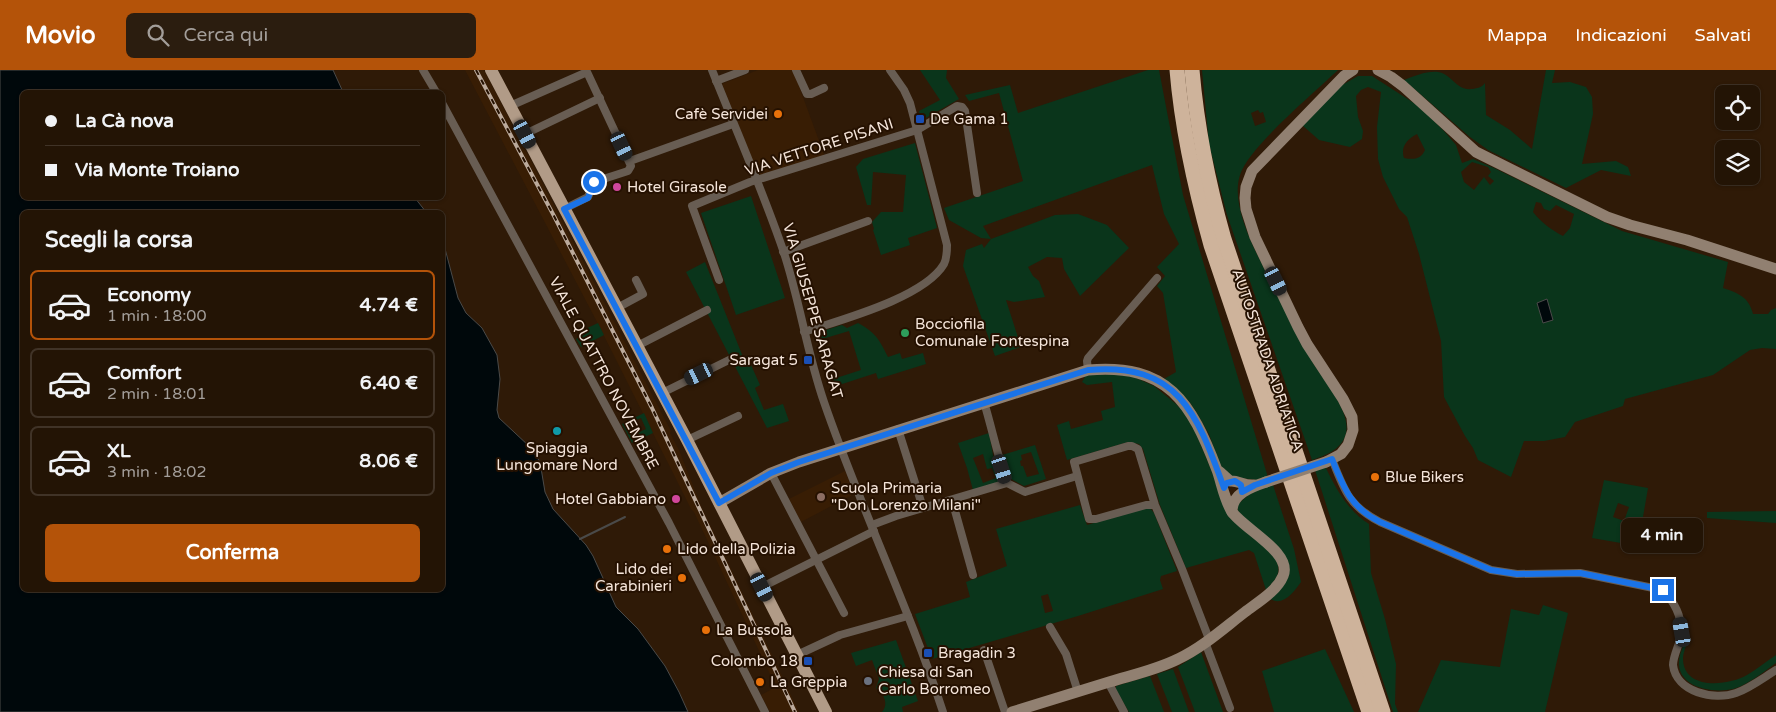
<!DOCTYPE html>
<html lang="it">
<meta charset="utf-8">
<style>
:root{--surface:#231405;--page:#2b1d0f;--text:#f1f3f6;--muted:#a39e9a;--line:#403327;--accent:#b45309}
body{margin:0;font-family:"Varela Round",sans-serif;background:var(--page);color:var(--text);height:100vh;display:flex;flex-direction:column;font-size:19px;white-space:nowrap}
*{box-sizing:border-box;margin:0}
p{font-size:16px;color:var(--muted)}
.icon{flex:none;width:28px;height:28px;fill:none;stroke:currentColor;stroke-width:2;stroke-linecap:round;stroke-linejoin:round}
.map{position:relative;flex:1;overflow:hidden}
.details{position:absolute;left:20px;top:140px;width:425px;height:382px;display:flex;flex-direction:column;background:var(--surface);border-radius:8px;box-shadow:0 1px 4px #0004,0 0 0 1px var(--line)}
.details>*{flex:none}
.top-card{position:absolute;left:20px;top:20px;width:425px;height:110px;border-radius:8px;box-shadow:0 1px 4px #0004,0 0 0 1px var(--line);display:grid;align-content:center;height:110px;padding:0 25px;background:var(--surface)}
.buttons{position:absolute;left:1715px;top:15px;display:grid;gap:10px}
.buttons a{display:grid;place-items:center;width:45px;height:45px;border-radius:8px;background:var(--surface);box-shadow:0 1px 4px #0004,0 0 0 1px var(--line);font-size:25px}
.end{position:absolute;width:22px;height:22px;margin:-11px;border:6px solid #1a73e8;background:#fff;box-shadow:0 0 0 2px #fff}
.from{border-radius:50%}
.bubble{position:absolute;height:35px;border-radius:8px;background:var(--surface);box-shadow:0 1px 4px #0004,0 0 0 1px var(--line);font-size:16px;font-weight:800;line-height:35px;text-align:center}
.car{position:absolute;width:15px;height:30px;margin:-15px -8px;border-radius:6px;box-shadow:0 0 4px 1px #0007;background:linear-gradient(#222 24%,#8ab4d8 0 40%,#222 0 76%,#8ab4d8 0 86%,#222 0)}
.top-card b{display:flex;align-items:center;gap:18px;height:48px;font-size:19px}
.top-card b+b{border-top:1px solid var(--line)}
.top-card i{width:12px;height:12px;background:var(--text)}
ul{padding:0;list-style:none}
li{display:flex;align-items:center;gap:15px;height:70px;margin:0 10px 8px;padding:0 15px;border:2px solid var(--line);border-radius:8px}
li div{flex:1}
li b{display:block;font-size:19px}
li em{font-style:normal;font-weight:800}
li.on{border-color:var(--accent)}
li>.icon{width:45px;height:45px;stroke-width:1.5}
h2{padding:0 25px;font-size:22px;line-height:60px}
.action{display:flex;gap:10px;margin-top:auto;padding:10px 25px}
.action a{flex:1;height:58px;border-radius:8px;background:var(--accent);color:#fff;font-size:20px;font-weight:800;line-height:58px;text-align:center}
header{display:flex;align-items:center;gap:30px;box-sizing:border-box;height:70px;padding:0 25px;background:var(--accent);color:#fff}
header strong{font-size:24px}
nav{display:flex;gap:28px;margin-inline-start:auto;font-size:18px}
.search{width:350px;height:45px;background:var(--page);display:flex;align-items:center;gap:12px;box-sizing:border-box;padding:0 18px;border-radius:8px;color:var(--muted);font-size:19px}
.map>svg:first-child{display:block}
</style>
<header>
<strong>Movio</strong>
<div class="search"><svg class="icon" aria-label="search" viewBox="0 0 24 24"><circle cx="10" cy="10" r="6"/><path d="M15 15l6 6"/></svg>Cerca qui</div>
<nav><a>Mappa</a><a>Indicazioni</a><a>Salvati</a></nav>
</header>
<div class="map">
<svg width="1776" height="642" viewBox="0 0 1776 642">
<rect width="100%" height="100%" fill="#2f1a07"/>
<g fill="#381d04">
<polygon points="465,0 484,0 671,361 670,363 679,380 701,436 799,642 770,642 761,625 776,617 694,442 691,439 677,411 596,250"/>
<polygon points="758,0 793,0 825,87 759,107 722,14"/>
<polygon points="845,401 854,424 801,452 789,429"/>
</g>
<g fill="#0a351b" fill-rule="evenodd">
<polygon points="920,0 947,0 946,8 959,29 924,49 920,48 919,41 940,30"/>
<polygon points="1148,0 1159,0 1183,125 1267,404 1267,407 1258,410 1231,407 1220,395 1209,364 1198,345 1189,331 1164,309 1176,302 1163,223 1157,216 1165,206 1157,197 1179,174 1164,144 1152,95 983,156 991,169 1055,145 1078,144 1107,155 1129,178 1080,226 1064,199 1062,188 1047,187 1028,197 1033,206 1039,211 1045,227 1014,232 1006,230 1021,277 995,286 963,196 966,180 982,174 984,178 991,169 981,168 949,150 944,138 1023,111 999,23 969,31 965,25 1010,15 1018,43"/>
<path d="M1202,0H1338C1315,22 1248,78 1240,105C1228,141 1266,200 1282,232C1292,252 1302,273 1313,293C1323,308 1344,335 1346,352C1350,375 1330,384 1312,390L1227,145L1209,74ZM1258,40L1260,43L1263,42L1266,52L1255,56L1251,43Z"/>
<path d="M1546,0H1555L1552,13L1570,12L1586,17L1592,27L1593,44L1582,94L1616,91L1628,97L1631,106L1601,100L1566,118L1488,80L1470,67L1404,10C1415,6 1426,1 1438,2C1452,4 1456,21 1472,19C1478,18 1481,18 1485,13L1486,45L1510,60L1532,79Z"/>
<path d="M1358,6H1372L1420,37L1444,61L1456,75L1462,93L1473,89L1494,98L1622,161L1728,192L1723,218C1738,223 1749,227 1753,244H1768L1771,240L1776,238V279L1762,278L1750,280L1713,305L1625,329L1623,336L1575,352L1565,367L1544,371H1524L1511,407L1478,390L1473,378L1465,366L1444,327L1441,271L1419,184L1407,147L1399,139L1383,107L1378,89L1377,57L1381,22L1368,17L1361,20L1356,26L1358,47L1363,61L1362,69L1350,77L1319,70L1302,55L1337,18ZM1417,64L1425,80C1421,89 1414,90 1404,88C1400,76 1408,69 1417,64ZM1472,92L1488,97L1491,102L1488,106L1494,111L1490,115L1484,107L1474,120L1464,112L1461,102ZM1536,132L1541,133L1544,139L1550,141L1556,135L1574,144L1570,158L1563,166C1550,159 1542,153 1533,142Z"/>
<polygon points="915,73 937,158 908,168 910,175 881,185 873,160 874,159 872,152 881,142 903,142 906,105 873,102 871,135 867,135 856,97 863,89"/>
<polygon points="751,126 785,228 736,245 701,143"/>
<polygon points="705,192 743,287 747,286 760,315 755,318 764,340 783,334 789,351 767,358 686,202"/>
<polygon points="598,253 604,265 581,277 576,269 585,264 583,260"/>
<path d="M858,253C876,263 879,269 888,287L900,283L902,289L923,283L926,294L878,309L876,303L833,317L830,310L861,300L849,261L819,270L816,263L842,255L847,258Z"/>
<path d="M1118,304L1134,307L1154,316L1176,334L1186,344L1194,358L1219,419L1276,487C1281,505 1278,506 1266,520L1254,483L1249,480L1186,498L1160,435L1143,379L1139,374L1128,372L1067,390L1057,355L1069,351L1071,359L1103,350L1101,341L1115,337L1112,312L1087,315L1082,312L1086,305Z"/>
<path d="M644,343L653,363L632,373L622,354ZM641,348L646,359L635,364L631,355L635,353L634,351Z"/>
<path d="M989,363L993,385L1002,412L973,420L967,398L958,373ZM983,384L987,399L992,398L996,408L983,413L973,388Z"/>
<path d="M1035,375L1046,409L1024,416L1009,408L1002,385ZM1031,382L1039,404L1027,407L1023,396H1021L1020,391L1022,390L1021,385Z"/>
<path d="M1325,396C1336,419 1348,441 1369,454L1371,503L1385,549L1396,594L1395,634L1398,642H1393L1315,400Z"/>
<path d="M1604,410L1648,418L1638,476L1592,468ZM1618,433L1629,437L1624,451L1613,447Z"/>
<path d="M1273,415L1294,479L1301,512C1294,522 1282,538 1269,528L1289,504L1238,441L1237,435L1253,421Z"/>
<path d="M1080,435L1087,455L1145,438H1150L1154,443L1177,501L1161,506L1160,510L1163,519L1078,546L932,589L915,544L970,527L966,512L1007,496L996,459ZM1048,524L1053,541L1045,543L1041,526Z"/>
<polygon points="1776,441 1776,453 1707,448 1707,442"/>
<polygon points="1543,535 1568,543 1545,642 1418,642 1441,590 1500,597 1511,539 1539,545"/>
<path d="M1690,565C1688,571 1684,580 1683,587C1682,621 1728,616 1747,605C1757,599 1767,591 1776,585V593C1765,601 1746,616 1733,619C1710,624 1672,616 1680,585C1683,577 1684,571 1690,565Z"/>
<path d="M896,570L918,631L902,637L903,642H882C889,634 884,624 876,618L879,609L872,590L856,596L851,583Z"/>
<polygon points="1325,579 1354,642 1274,642 1262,601"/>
<polygon points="1201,582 1223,642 1195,642 1178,597"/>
<polygon points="1173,599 1189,642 1172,642 1157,604"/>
<polygon points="1150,606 1164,642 1129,642 1116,620 1116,616"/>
</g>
<g fill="#00080b" stroke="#4a4a49">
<polygon points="0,0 333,0 343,22 22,22 22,128 415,128 426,142 22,142 22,520 442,520 443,171 458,228 466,243 482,258 497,285 500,309 497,340 499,348 530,377 540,392 545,422 553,439 586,475 593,486 616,537 638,559 665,596 679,622 688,642 0,642"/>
<polygon points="1547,229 1553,250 1543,253 1537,233"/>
</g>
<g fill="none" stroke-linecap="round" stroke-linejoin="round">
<polyline stroke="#4a4a49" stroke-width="2" points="580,469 625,447"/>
<g stroke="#685d53" stroke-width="8">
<polyline points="423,0 436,22"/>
<path d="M712,0C736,60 763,121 784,183C800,232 807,283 824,332C860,437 909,537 943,642"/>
<polyline points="796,0 807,24 811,24 824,18"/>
<polyline points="716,11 745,0"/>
<polyline points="442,33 669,453 765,642"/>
<polyline points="510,36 587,2 631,96 628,101 594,112 588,127 564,139"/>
<polyline points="525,64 600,28"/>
<polyline points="630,91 733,54"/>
<polyline points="783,182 868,151"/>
<polyline points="719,210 692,136 750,112 917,60 957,36 962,37 965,41 977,123"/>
<polyline points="617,238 643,224 636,210"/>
<path d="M804,262C840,250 924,228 944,194C947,188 947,182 947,175L910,33L904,20L890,0"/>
<polyline points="637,276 707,240"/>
<polyline points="1088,300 1087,291 1088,288 1157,208"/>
<polyline points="662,323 731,289"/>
<path d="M984,332C992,359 998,387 1007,413"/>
<polyline points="898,359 923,438"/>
<polyline points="687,370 738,346"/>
<path d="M1332,389C1344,420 1349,436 1380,452L1491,500L1517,504L1580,503L1663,520C1677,535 1685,553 1679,573C1677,579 1673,588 1673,595C1676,622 1714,631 1736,623C1750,618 1763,608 1776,600"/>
<polyline points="771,403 844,543"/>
<polyline points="1007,413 1025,422 1077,406"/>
<polyline points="952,430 973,505"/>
<polyline points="1155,435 1146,435 1096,449 1089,449 1074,392 1128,376 1132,376 1138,379 1155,435 1182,499 1209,569"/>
<polyline points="872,455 896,446 1007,413"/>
<polyline points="762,517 874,461"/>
<polyline points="1050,557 1066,584 1078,622"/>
<polyline points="1205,572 1230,638"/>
<polyline points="984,580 1005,642"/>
<polyline points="797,585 840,565 908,546"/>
<polyline points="1108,612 1124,642"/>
</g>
<g stroke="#918071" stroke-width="11">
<polyline points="1378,0 1391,7 1403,16 1476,82 1607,147 1630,155 1687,170 1776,199"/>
<polyline points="1326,392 1341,384 1348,375 1353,360 1352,347 1343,329 1307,274 1298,257 1255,167 1246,139 1245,128 1246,117 1252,101 1344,6 1353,0"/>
<path d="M1220,402L1230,411C1238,410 1244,416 1254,415"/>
<path d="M719,433L771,403L799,392L1088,300C1168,293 1191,332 1217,400C1222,414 1224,429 1232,442C1244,459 1293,483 1283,506C1277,521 1258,532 1245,542C1224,558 1202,578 1178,589C1156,600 1132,605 1109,612C1077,622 1045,632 1012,642"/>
<path d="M1232,442C1231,424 1251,417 1266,412"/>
</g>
<polyline stroke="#b19b87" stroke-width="12" points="491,0 687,370 826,642"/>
<g stroke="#ceb39b" stroke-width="15">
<path d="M1177,0C1182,60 1195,118 1211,175L1369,642"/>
<path d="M1192,0C1197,58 1208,113 1224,169L1383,642"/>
</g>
<defs>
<polyline id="rail" points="476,0 554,146 652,338 795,642"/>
</defs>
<use href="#rail" stroke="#bbaa9c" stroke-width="4"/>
<use href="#rail" stroke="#251101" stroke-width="2" stroke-dasharray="5.5" stroke-linecap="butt"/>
<polyline stroke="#918071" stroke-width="11" points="1266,412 1326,392"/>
</g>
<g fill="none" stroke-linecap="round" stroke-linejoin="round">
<path stroke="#1a73e8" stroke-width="6" d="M594,112L588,128L564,139L719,433L771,403L799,392L1088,300C1179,292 1197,344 1224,418L1227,413L1235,411L1241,415L1242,422L1255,415L1332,389C1344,418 1350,437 1380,452L1491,500L1517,504L1580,503L1663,520"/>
</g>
<g fill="#e8710a" stroke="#251101" stroke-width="2">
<circle cx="778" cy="44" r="5"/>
<circle cx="1375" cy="407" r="5"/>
<circle cx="667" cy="479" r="5"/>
<circle cx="682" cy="508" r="5"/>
<circle cx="706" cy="560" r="5"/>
<circle cx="760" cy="612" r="5"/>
</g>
<g fill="#1a4fb4" stroke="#251101" stroke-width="2">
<rect x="915" y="44" width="10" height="10" rx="2.5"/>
<rect x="803" y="285" width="10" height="10" rx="2.5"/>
<rect x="923" y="578" width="10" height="10" rx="2.5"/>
<rect x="803" y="586" width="10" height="10" rx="2.5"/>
</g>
<g fill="#d1479c" stroke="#251101" stroke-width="2">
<circle cx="617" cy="117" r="5"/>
<circle cx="676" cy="429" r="5"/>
</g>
<circle fill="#2e9e5b" stroke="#251101" stroke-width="2" cx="905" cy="263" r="5"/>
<circle fill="#0f9aa8" stroke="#251101" stroke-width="2" cx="557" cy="361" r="5"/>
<circle fill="#8d6e63" stroke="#251101" stroke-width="2" cx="821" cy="427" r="5"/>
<circle fill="#6b7280" stroke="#251101" stroke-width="2" cx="868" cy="611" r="5"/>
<g text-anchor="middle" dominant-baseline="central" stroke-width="4" stroke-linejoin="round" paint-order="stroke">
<g font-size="15" fill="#f5e5da" stroke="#251101" text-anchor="start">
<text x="768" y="44" text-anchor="end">Cafè Servidei</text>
<text x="930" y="49">De Gama 1</text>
<text x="627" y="117">Hotel Girasole</text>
<text x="915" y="254">Bocciofila<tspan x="915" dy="17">Comunale Fontespina</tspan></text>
<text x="798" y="290" text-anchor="end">Saragat 5</text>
<text x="557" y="378" text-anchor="middle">Spiaggia<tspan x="557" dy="17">Lungomare Nord</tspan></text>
<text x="1385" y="407">Blue Bikers</text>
<text x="831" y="418">Scuola Primaria<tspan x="831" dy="17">"Don Lorenzo Milani"</tspan></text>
<text x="666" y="429" text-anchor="end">Hotel Gabbiano</text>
<text x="677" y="479">Lido della Polizia</text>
<text x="672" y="499" text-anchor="end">Lido dei<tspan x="672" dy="17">Carabinieri</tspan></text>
<text x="716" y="560">La Bussola</text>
<text x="938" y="583">Bragadin 3</text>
<text x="798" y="591" text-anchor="end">Colombo 18</text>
<text x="878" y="602">Chiesa di San<tspan x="878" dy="17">Carlo Borromeo</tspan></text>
<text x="770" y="612">La Greppia</text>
</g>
<g font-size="15" fill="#f5e5da" stroke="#251101">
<text transform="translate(819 77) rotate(-18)">VIA VETTORE PISANI</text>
<text transform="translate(813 241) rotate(74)">VIA GIUSEPPE SARAGAT</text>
<text transform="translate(1268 290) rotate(71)">AUTOSTRADA ADRIATICA</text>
<text transform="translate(604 303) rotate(62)">VIALE QUATTRO NOVEMBRE</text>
</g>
</g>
</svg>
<div class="buttons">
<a><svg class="icon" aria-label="locate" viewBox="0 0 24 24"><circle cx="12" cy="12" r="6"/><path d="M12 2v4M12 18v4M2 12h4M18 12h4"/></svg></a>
<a><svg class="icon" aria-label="layers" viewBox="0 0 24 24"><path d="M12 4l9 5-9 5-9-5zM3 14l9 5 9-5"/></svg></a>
</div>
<i class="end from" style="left:594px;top:112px"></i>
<i class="end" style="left:1663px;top:520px"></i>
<div class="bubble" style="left:1621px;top:448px;width:82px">4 min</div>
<i class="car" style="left:525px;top:64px;rotate:152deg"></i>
<i class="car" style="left:622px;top:76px;rotate:155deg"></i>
<i class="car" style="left:1276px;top:211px;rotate:154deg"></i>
<i class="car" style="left:699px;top:304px;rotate:244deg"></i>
<i class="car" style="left:1002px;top:399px;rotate:162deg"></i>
<i class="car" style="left:762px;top:517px;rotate:153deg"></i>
<i class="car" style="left:1682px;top:562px;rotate:350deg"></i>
<div class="top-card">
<b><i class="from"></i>La Cà nova</b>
<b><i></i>Via Monte Troiano</b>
</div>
<section class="details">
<h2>Scegli la corsa</h2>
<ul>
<li class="on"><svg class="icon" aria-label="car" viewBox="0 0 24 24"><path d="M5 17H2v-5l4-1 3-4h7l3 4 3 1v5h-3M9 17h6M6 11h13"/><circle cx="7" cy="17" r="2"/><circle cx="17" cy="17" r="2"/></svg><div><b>Economy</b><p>1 min · 18:00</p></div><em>4.74 €</em></li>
<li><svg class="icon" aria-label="car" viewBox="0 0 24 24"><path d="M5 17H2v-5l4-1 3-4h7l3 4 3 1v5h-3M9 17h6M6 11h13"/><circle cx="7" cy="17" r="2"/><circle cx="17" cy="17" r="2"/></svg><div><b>Comfort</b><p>2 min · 18:01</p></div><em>6.40 €</em></li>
<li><svg class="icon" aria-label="car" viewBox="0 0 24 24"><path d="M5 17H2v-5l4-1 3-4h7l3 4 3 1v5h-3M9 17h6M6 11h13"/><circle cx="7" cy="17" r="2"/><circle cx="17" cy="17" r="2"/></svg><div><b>XL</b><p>3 min · 18:02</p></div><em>8.06 €</em></li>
</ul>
<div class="action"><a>Conferma</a></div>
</section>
</div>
